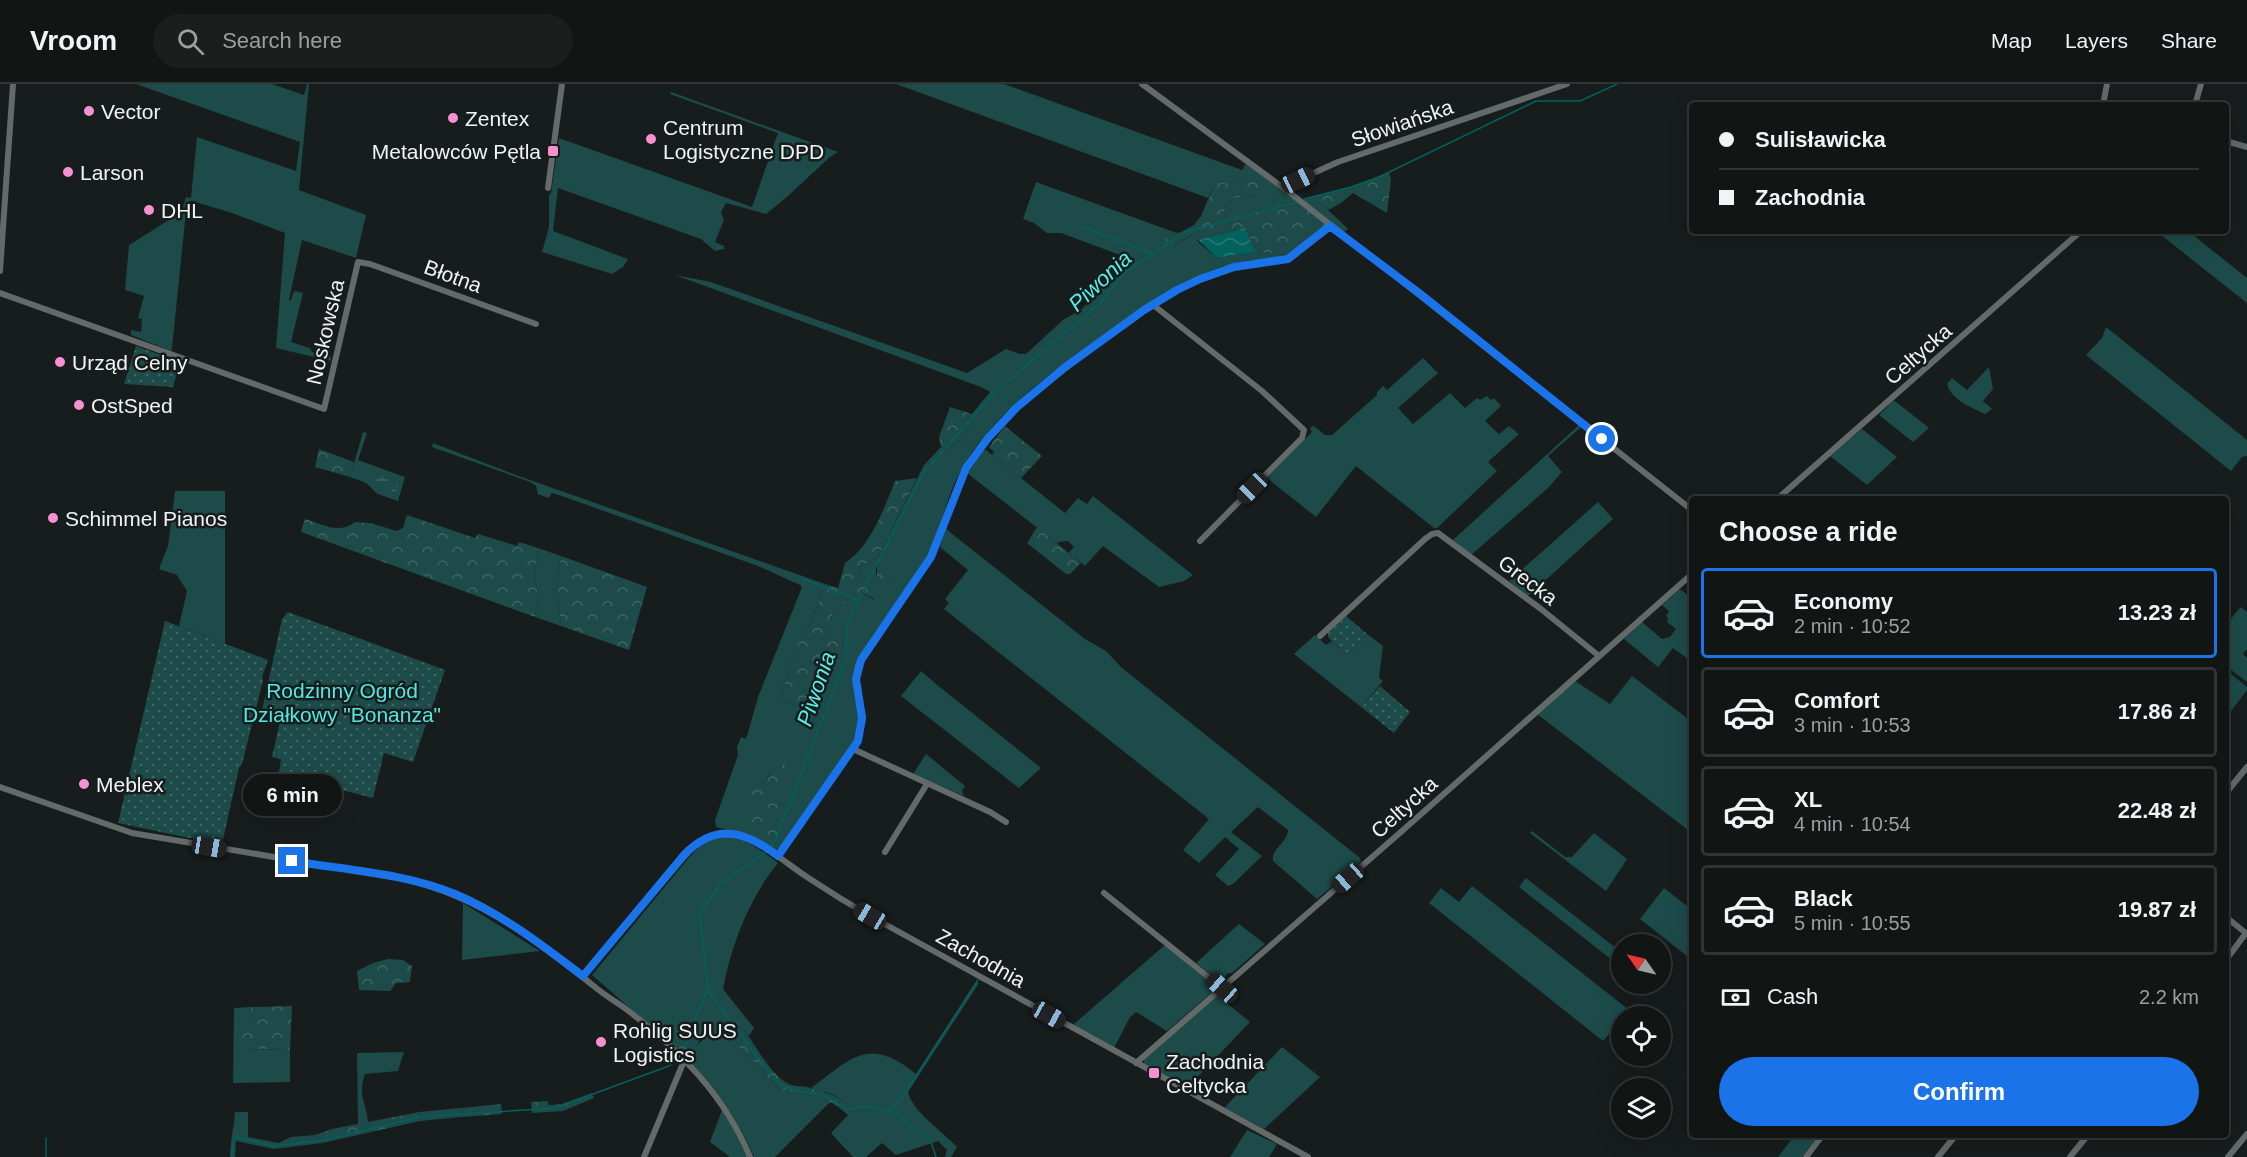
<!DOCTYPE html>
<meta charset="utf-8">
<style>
:root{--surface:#111615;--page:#1a1f1e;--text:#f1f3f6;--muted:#9c9fa0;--line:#303534;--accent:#1a73e8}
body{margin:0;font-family:Arial,sans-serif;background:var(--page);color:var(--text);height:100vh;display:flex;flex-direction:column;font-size:22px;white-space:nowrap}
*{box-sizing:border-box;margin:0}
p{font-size:20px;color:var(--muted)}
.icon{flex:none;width:33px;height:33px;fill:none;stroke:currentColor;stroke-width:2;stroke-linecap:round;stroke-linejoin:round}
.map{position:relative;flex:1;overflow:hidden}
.panel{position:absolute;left:1689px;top:412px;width:540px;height:642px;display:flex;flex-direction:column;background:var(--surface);border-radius:6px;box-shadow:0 6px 24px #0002,0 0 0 2px var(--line)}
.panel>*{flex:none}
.guide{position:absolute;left:1689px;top:18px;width:540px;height:132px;border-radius:6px;box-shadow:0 6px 24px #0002,0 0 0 2px var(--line);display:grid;align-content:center;height:132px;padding:0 30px;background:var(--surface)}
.needle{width:39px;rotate:304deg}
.tools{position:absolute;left:1611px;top:850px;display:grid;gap:12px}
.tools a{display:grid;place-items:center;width:60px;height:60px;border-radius:50%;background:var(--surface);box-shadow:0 6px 24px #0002,0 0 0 2px var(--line);font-size:30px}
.end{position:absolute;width:27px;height:27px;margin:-14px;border:8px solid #1a73e8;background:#fff;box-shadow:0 0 0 3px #fff}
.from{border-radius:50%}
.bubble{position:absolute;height:42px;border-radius:21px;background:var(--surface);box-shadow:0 6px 24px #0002,0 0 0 2px var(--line);font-size:20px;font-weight:600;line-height:42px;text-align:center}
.car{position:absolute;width:18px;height:36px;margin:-18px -9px;border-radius:8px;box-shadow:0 0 4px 2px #0007;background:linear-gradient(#222 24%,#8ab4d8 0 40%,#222 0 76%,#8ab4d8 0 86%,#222 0)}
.guide b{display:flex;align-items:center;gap:21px;height:57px;font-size:22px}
.guide b+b{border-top:2px solid var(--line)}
.guide i{width:15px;height:15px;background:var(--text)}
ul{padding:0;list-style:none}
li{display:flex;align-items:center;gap:18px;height:90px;margin:0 12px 9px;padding:0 18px;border:3px solid var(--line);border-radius:6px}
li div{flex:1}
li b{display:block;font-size:22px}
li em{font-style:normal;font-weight:600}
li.selected{border-color:var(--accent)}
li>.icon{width:54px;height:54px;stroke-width:1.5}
h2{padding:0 30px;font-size:27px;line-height:72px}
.pay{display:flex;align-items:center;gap:15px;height:66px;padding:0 30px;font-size:22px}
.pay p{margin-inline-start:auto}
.action{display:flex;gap:12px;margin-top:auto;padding:12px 30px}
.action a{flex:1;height:69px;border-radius:36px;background:var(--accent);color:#fff;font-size:24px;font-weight:600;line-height:69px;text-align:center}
header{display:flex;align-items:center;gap:36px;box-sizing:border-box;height:84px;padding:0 30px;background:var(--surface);border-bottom:2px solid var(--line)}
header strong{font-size:28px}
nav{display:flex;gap:33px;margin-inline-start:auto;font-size:21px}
.search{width:420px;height:54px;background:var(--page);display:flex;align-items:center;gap:15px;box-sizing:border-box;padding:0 21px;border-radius:33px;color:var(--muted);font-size:22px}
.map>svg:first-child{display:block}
</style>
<header>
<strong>Vroom</strong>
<div class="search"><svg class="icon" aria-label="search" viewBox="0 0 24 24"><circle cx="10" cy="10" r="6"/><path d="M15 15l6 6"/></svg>Search here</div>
<nav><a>Map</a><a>Layers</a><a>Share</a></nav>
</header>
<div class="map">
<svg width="2247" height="1073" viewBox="0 0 2247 1073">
<defs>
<pattern id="forest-crowns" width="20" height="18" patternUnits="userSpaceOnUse" patternTransform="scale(1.5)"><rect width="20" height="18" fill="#1c4b49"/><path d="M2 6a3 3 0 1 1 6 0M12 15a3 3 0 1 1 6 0" fill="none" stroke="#3d6664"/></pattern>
<pattern id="wetland-marsh" width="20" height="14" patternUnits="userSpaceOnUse" patternTransform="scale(1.5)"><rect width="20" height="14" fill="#1c4b49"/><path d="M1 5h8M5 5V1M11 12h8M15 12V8" fill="none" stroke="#3d6664"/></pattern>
<pattern id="park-dots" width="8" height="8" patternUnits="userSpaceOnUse" patternTransform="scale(1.5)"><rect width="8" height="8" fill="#1c4b49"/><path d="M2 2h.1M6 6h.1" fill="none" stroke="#3d6664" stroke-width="1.8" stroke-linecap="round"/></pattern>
<pattern id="water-waves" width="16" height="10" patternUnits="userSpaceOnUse" patternTransform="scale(1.5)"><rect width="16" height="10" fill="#03615e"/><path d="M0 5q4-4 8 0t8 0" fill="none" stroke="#287876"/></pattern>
</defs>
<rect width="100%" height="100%" fill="#171d1c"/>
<g fill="#1c4b49" fill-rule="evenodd">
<polygon points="136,0 272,0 304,11 307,0 309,0 299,106 366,131 356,174 302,156 289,216 291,216 294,207 303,209 291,258 310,264 312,268 331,273 331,277 276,264 285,149 232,129 192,117 187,118 172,264 171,267 131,251 131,246 141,248 142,235 138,234 144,212 125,206 129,161 177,131 182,126 186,113 191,114 197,53 296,87 300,58"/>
<polygon points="896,0 1004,0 1242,86 1246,80 1297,117 1224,137 1225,123 1233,114 1255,112 1248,93 1230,99 1215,99 1208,114"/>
<polygon points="671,8 838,68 830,73 788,112 766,130 726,119 721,128 724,136 715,158 724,162 724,165 715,167 701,155 558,104 553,147 628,175 623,183 612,190 542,168 549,143 549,111 551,109 559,54 752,123 778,49 670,10"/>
<path d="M1036,98L1174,148L1161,158L1172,163L1193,150L1199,159L1217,174L1256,168L1289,171C1276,178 1259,175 1245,177C1224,181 1204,189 1185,198C1159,210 1140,227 1117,243C1061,281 994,326 961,386C945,415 940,450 925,479L857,578L860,634L855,656L781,764L775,766L749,750L716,743L715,736L738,671L737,663L741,653L745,655L747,652L758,613L802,503L800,501L758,482L562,412L552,409L548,414L538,410L536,402L530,398L432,363L433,359L513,390L825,500L811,540L797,562L780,615L808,627L826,581L827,543L831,533L850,513L860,515L861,509L873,515L889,496L886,487L876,482V496L874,499L858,493L862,482L878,473L924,381L941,363L948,366L953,361L963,356L970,340L969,329L972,330L990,308L981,303L675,191L711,198L967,289L1006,265L1020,270H1026L1063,236L1082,225L1128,174L1061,149H1047L1034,139L1023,135ZM770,687L777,719L787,720L748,721L761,701L766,698Z"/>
<polygon points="2156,147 2188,147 2247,194 2247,219"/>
<polygon points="2106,243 2247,356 2247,372 2242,373 2231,387 2086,271 2102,254"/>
<polygon points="1423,274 1438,289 1398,324 1413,340 1450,309 1465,324 1477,314 1480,316 1487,312 1491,316 1494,314 1501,322 1485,337 1499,350 1509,342 1519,350 1488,378 1497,387 1437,444 1434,444 1356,382 1316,433 1267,394 1312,348 1310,344 1314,342 1325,351 1332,351 1377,311 1377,308 1383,302 1387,306"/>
<path d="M1989,283L1993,305L1983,317L1992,325L1985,330C1971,323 1952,317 1947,300L1952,294L1967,306Z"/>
<polygon points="1893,317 1895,317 1929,344 1913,358 1879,331"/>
<polygon points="1579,341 1581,343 1548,372 1562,388 1548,404 1471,471 1453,456"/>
<polygon points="1862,345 1897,373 1867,401 1830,372"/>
<polygon points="363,348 367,349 358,376 405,393 398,417 378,410 366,399 350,393"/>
<polygon points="982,366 986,366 1065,429 1078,414 1087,420 1093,412 1193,491 1184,497 1159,503 1103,462 1085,482 1069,469 1074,463 1068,457 1058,458 1058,460 967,389"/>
<polygon points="175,407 225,407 225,560 179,542 187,507 177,491 159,485 168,462"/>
<polygon points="1598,418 1613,435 1528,512 1509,497"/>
<path d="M946,445L1085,555L1106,567L1122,584L1360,774L1361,778L1317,815L1273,777C1271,765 1287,759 1288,746L1258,723L1231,748L1262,772L1233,800L1228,802L1215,791L1239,765L1225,753L1199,779L1183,766L1209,735L944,525L949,519L945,515L968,486L940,463Z"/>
<polygon points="538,464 561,472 557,498 561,542 535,533 538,515 535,490"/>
<polygon points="1680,505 1692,515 1692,578 1673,564 1658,583 1624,555 1642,538 1662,555 1670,553 1676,545 1667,538 1668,534 1666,532 1669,527 1662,521"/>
<path d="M2241,523L2247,528V565L2243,570L2247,574V598L2226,582C2226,555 2221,543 2241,523Z"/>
<polygon points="1367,550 1383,562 1379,594 1383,597 1361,623 1294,570 1315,551 1326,561 1332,557 1347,571"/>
<polygon points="2226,586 2247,603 2247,606 2228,631 2230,645 2226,651"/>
<polygon points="921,587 936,600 1041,684 1019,704 901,612"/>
<polygon points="1632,592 1692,638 1692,749 1537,630 1575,597 1610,620"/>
<polygon points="926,670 965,702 962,707 964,712 913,690"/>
<polygon points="1532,747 1565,773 1572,773 1594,749 1627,775 1606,807 1530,749"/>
<path d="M721,753C745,753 760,765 778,779C750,813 731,861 723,905L754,944L749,952L738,939L722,927L739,963L778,1004C794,1012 814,1010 830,1018L775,1073H754C738,1035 715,1004 686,976L691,966L703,956L671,960L592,891L691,771L706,757Z"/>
<polygon points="1526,794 1621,868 1621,883 1519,803"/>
<polygon points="1472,802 1629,926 1603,957 1429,819 1441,804 1459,818"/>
<polygon points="1664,804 1692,826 1692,863 1687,870 1692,876 1640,835"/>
<polygon points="463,819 540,867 462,876"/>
<polygon points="1239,840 1265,860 1232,889 1228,889 1221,898 1196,879"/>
<polygon points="1166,860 1218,903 1167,947 1136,928 1130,933 1114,964 1075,942 1074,940"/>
<path d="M975,899H979L908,1008C912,1027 943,1048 957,1063L951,1073H945L947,1066L938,1057L896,1071L882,1059L866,1073H853L831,1049L848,1031L837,1022L841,1016L832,1010L811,1004C853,973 869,952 916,990Z"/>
<polygon points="1217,911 1250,938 1189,1002 1187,1003 1144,980 1144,975"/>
<polygon points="251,923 246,965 290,966 290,998 233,999 234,924"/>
<polygon points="1282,963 1320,993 1264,1045 1225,1024 1226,1022"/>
<path d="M404,968L398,987L365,990C357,1013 367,1018 368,1039L358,1041L357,969Z"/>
<polygon points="461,1024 462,1033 420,1037 419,1028"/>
<polygon points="722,1026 733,1043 747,1073 730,1073 710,1058"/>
<path d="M235,1028H248V1053L279,1059L291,1053L315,1051L322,1059L274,1065L236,1057L235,1073H230C230,1057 234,1044 235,1028Z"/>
<polygon points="1247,1046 1277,1060 1269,1073 1230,1073"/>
<polygon points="1794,1052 1818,1052 1802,1073 1778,1073"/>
</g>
<g fill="url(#forest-crowns)">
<polygon points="1389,88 1391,96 1387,129 1353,109 1341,119 1328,126 1348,145 1343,149 1329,139 1289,171 1256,168 1245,144 1198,156 1192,150 1172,163 1164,165 1161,158 1174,148 1179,149 1194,141 1201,132 1215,99 1230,99 1248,93 1263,100 1255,112 1233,114 1225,123 1224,137 1351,103"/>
<polygon points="950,323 969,329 970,340 963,356 953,361 948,366 941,363 939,353"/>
<polygon points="1005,342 1042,372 1021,394 992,371 994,368 989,363"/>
<polygon points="319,365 354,378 350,393 315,383"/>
<path d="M917,394L878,473L862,482L858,493L874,499C879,493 875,482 879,474C889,483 891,498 886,510C876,517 872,514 862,509L858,516L850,513L831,533L826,549L834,547L843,556L841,569L826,582L808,627L780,615L797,562L811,540L825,500L838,504L845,479C870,463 884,425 895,397Z"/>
<path d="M407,431L475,454L478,450L517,462L519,458L538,464L535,490L538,515L535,533L301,448L305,435C322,440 339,451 355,438L370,439L397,447L403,444Z"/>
<polygon points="1037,443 1081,479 1070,490 1066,490 1027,459"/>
<polygon points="561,472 647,503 629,566 561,542 557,498"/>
<path d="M774,676L786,681L778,719L788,720L776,752L761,750L747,745L748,721L754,701L766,698C771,690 768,683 774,676Z"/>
<polygon points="388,875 403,876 412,882 410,898 396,899 390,907 359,906 357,887 373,879"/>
<polygon points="292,922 290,966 246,965 237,955 239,939 249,937 251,923"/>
<path d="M725,926C749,944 759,976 781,995C790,1004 800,1001 811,1004C821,1007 833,1010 841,1016L837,1022C818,1010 796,1014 778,1004L739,963L721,927Z"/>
<path d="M697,938L701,939L705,946C702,959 691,964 686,976L671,960L672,949L682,943Z"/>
<polygon points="592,1009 594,1014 563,1027 532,1029 531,1018 548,1017 548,1021 562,1020"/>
<polygon points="501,1020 502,1030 462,1033 461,1024"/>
<polygon points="419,1028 420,1037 322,1059 315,1051 332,1045"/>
</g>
<polygon fill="url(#wetland-marsh)" points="372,392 380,392 399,398 393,415 375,408 369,401"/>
<g fill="url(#park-dots)">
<polygon points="136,262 180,278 173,303 124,300"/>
<polygon points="288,528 445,586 413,678 384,669 373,714 279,690 281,675 272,673 280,637 261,631 282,535"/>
<polygon points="1346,532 1367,550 1347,571 1328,553 1328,549"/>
<polygon points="165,537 268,576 262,593 263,597 242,680 239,684 222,760 205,757 201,754 199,756 118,739"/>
<polygon points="1380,602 1410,628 1394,649 1361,623"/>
</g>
<polygon fill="url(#water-waves)" points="1245,144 1256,168 1217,174 1198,156"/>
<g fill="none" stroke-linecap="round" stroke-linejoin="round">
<g stroke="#03615e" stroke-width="1.5">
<polyline points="1304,115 1351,103 1379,93 1536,17 1580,17 1617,0"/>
<polyline points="1081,143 1152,169"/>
<polyline points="803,495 858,516"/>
<polyline points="769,764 775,757 846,575 847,539 923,389 997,306 1100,219 1123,190 1185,148 1296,118"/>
<path d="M766,768L721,799L702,826L700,833L708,905L710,910L775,996C790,1010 808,1006 826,1013C834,1015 840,1022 846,1026L864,1022L893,1028L930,1055L936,1073"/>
<polyline points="681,969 707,907"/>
<polyline points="890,1027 906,1008 978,896"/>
<polyline points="46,1073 46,1054"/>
<polyline points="232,1073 233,1057 235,1053 274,1062 325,1056 419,1033 555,1024 669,982 677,976"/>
</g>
<g stroke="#636a69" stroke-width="6">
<polyline points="1142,0 1285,105 1692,426"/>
<polyline points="2103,21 2107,0"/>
<polyline points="2195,21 2201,0"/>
<polyline points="2226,57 2247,63"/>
<polyline points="548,104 562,0"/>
<polyline points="1285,105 1298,96 1338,78 1567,0"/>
<polyline points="0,187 13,0"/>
<polyline points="0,209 324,325 358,178 370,180 536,240"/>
<polyline points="1152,220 1262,307 1304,346 1302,354 1200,457"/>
<polyline points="1776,416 2081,147"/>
<polyline points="1320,552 1425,455 1432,450 1438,449 1541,525 1599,572"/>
<polyline points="853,665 990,728 1006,738"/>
<path d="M0,703L132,749L404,795C482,813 539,858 600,907C609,914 620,920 630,928C681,968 725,1012 750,1073"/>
<polyline points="2226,709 2247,683"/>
<polyline points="885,768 927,700"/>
<polyline points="778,772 858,657 863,634 856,595 858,582 931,473 966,384 997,343 1016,324 1073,278 1144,226 1177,206 1200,195 1235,183 1288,175 1330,142"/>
<polyline points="1104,809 1222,904"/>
<polyline points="2226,833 2247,850"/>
<polyline points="2226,876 2246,849"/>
<path d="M583,892L693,762C735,730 772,770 807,793C828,807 849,820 870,832L1308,1073"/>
<polyline points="1136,979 1402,747 1692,490"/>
<polyline points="644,1073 684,977"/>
<polyline points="1806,1073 1822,1052"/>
<polyline points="1938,1073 1955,1052"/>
<polyline points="2070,1073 2087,1052"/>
<polyline points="2228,1073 2247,1050"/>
</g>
</g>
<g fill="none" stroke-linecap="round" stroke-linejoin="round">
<path stroke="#1a73e8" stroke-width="8" d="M292,777C345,786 404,789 455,810C501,829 543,862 583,892L684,771C716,738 745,747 778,772L858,657L862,634L856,595L861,576L931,473L966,384L988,354L1016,324L1064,284L1144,226L1177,206L1200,195L1234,183L1288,175L1330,142L1419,209L1602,355"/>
</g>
<g fill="#f690d0" stroke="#171d1c" stroke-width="2">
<circle cx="89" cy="27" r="6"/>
<circle cx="453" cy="34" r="6"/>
<circle cx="651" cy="55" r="6"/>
<rect x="547" y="61" width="12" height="12" rx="3"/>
<circle cx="68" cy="88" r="6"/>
<circle cx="149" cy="126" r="6"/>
<circle cx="60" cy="278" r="6"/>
<circle cx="79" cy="321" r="6"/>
<circle cx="53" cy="434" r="6"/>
<circle cx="84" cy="700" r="6"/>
<circle cx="601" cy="958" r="6"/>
<rect x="1148" y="983" width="12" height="12" rx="3"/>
</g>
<g text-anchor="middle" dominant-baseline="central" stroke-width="5" stroke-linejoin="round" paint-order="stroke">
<g font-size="21" fill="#f0f4f3" stroke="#171d1c" text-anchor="start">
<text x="101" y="27">Vector</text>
<text x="465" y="34">Zentex</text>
<text x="663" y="43">Centrum<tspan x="663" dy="24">Logistyczne DPD</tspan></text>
<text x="541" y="67" text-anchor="end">Metalowców Pętla</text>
<text x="80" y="88">Larson</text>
<text x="161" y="126">DHL</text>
<text x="72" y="278">Urząd Celny</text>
<text x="91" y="321">OstSped</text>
<text x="65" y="434">Schimmel Pianos</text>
<text x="96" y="700">Meblex</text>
<text x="613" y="946">Rohlig SUUS<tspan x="613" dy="24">Logistics</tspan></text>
<text x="1166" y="977">Zachodnia<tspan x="1166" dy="24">Celtycka</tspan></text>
</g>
<g font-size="21" fill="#f0f4f3" stroke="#171d1c">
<text transform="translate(1402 39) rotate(-19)">Słowiańska</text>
<text transform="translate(453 192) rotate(20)">Błotna</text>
<text transform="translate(325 248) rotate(-77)">Noskowska</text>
<text transform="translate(1918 270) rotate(-41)">Celtycka</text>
<text transform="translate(1528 496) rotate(37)">Grecka</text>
<text transform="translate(1404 723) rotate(-42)">Celtycka</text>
<text transform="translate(981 874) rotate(29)">Zachodnia</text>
</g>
<g font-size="21" fill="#52e7e1" stroke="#171d1c">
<text x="342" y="606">Rodzinny Ogród<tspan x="342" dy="24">Działkowy "Bonanza"</tspan></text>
</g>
<g font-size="22" font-style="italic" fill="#59ede7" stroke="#171d1c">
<text transform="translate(1100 197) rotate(-43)">Piwonia</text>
<text transform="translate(816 605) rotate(-71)">Piwonia</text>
</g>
</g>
</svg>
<div class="tools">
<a><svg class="needle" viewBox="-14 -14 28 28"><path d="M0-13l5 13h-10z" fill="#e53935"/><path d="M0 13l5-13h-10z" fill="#9c9fa0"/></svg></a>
<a><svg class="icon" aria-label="locate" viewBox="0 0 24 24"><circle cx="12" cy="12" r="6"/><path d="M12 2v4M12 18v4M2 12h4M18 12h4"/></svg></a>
<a><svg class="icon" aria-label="layers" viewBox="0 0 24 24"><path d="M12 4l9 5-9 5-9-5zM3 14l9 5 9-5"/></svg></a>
</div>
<i class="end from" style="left:1602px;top:355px"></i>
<i class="end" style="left:292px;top:777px"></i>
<div class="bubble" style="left:243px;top:690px;width:99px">6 min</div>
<i class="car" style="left:1298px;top:96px;rotate:65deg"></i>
<i class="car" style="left:1252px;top:404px;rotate:225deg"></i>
<i class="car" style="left:209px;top:763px;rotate:99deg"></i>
<i class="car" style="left:1348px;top:794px;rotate:229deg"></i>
<i class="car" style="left:870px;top:832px;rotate:300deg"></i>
<i class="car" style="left:1222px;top:904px;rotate:311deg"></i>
<i class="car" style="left:1049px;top:931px;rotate:119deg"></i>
<div class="guide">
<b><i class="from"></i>Sulisławicka</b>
<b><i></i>Zachodnia</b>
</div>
<section class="panel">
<h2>Choose a ride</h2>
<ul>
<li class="selected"><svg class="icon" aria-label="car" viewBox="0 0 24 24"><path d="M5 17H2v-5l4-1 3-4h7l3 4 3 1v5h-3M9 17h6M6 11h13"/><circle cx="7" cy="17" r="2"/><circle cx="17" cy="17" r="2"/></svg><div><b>Economy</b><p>2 min · 10:52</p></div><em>13.23 zł</em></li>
<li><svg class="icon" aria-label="car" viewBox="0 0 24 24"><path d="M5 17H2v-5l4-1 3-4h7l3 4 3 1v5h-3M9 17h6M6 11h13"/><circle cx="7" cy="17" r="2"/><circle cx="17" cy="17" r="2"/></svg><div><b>Comfort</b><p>3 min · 10:53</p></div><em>17.86 zł</em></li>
<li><svg class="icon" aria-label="car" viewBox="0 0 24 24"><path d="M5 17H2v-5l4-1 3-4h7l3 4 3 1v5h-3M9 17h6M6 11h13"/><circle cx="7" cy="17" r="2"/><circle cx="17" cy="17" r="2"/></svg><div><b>XL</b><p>4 min · 10:54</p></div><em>22.48 zł</em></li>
<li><svg class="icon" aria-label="car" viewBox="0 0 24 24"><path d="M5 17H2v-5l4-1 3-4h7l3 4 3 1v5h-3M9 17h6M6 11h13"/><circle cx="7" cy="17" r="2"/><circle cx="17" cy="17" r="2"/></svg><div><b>Black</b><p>5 min · 10:55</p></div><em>19.87 zł</em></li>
</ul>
<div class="pay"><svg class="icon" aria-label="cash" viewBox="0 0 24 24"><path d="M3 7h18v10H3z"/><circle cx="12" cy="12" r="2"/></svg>Cash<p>2.2 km</p></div>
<div class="action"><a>Confirm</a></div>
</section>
</div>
